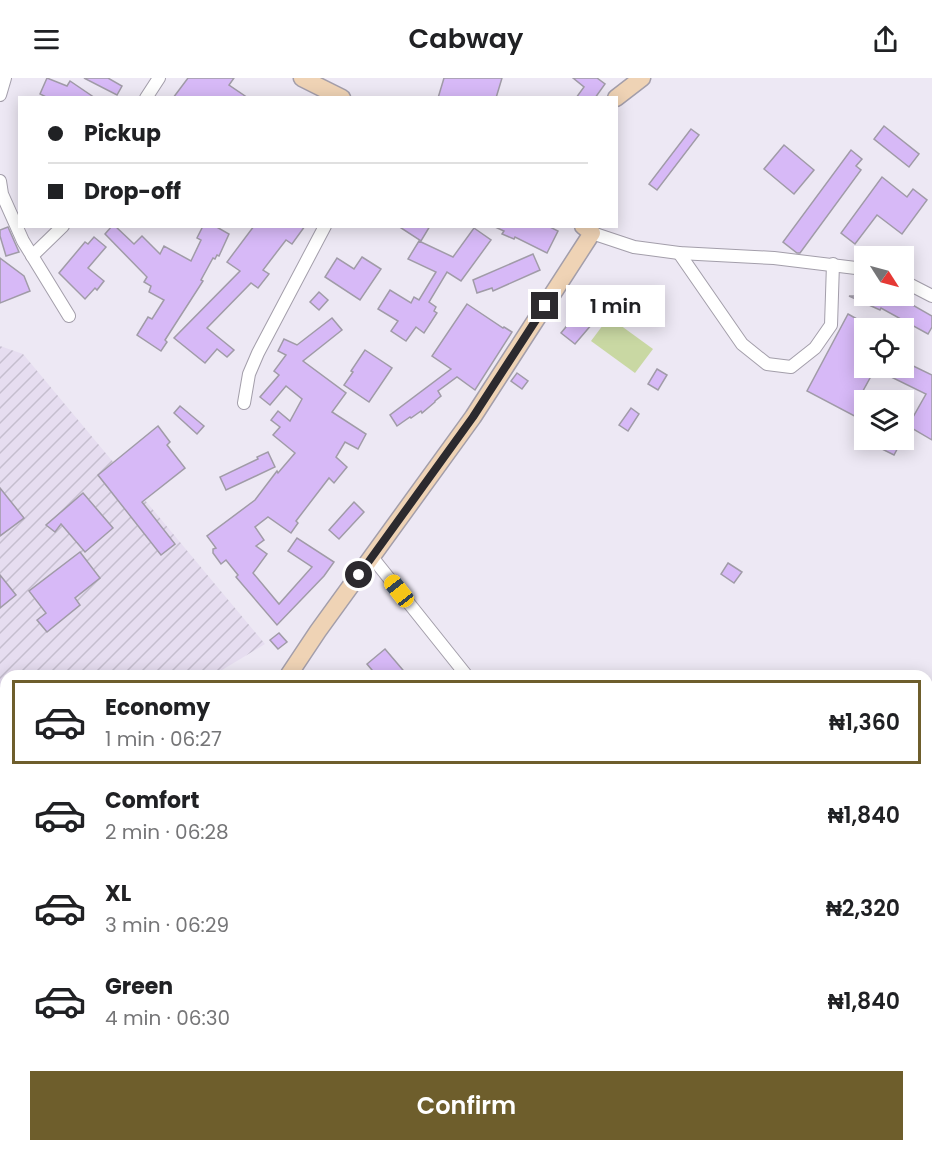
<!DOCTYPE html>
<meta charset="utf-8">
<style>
:root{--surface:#fff;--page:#f2f2f2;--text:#202124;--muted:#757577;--line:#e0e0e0;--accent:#6e5e2c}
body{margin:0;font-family:Poppins,sans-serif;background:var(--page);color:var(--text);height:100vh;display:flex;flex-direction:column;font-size:22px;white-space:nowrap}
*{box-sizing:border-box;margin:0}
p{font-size:20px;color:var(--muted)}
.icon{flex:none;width:33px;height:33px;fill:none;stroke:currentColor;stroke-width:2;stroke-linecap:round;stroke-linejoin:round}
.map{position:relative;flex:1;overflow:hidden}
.drawer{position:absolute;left:0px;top:592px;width:933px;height:482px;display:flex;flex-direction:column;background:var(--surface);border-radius:18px 18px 0 0;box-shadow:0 3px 15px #0003}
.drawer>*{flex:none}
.top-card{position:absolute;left:18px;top:18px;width:600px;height:132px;border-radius:0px;box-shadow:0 3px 15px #0003;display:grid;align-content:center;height:132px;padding:0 30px;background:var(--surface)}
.needle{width:39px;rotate:126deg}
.tools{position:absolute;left:854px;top:168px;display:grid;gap:12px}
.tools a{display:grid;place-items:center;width:60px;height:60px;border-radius:0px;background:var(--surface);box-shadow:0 3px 15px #0003;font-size:30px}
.end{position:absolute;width:27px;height:27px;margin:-14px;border:8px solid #2c2a2e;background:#fff;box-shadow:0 0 0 3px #fff}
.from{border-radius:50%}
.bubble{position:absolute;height:42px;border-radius:0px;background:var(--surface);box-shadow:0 3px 15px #0003;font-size:20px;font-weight:600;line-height:42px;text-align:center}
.car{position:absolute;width:18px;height:36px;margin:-18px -9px;border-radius:8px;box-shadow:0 0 4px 2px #0007;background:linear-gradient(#f5c518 24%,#345 0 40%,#f5c518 0 76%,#345 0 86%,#f5c518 0)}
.top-card b{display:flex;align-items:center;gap:21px;height:57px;font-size:22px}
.top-card b+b{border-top:2px solid var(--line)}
.top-card i{width:15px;height:15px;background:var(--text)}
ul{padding:10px 0 0;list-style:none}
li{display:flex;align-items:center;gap:18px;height:84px;margin:0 12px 9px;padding:0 18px;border:3px solid transparent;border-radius:0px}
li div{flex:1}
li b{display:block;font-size:22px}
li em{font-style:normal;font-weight:600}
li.on{border-color:var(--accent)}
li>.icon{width:54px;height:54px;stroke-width:1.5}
.cta{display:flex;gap:12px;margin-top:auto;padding:12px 30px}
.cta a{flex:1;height:69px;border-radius:0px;background:var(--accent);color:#fff;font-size:24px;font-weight:600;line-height:69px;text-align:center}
header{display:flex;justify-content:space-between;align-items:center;height:78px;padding:0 30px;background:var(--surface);font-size:27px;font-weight:600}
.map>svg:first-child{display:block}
</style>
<header><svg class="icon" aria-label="menu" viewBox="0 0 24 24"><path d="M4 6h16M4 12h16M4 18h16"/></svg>Cabway<svg class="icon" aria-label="share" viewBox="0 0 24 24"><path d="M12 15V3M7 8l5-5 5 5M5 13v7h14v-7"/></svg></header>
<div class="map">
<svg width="932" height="1073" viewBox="0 0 932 1073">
<defs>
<pattern id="industrial-furrows" width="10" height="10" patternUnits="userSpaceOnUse" patternTransform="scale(1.5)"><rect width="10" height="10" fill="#e6ddf0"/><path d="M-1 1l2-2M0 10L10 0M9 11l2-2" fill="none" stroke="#c5bece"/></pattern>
</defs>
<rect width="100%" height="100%" fill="#ede8f4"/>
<polygon fill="#e6ddf0" points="0,643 6,650 6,783 0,789"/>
<polygon fill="url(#industrial-furrows)" points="0,268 23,276 265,566 212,598 6,598 6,650 0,643"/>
<polygon fill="#c9d8a3" points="609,239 653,271 635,295 591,263"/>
<g fill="#d7b9f7" stroke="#a09ba7" stroke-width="1.5">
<polygon points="47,0 67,8 70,3 95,20 48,20 40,16"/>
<polygon points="84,0 108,0 122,8 117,17"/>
<polygon points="188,0 234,0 229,7 248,20 173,20"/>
<polygon points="444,0 502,0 496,20 438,20"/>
<polygon points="573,0 597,0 605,6 595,20 576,20 584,9"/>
<polygon points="884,48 919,76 909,89 874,61"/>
<polygon points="691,51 699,57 657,112 649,106"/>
<polygon points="784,67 814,92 794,116 764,91"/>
<polygon points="851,72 862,81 856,88 861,92 800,175 797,175 783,164"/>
<polygon points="882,99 907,119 913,111 927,122 902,156 877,137 855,166 841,155"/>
<polygon points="112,148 115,148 134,166 142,158 160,176 164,168 191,183 201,162 197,160 203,148 215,148 229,156 219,178 217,177 215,181 213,180 201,202 203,203 165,262 167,264 161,273 137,257 148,239 152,241 164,222 149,214 151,208 144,204 147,199 105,156"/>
<polygon points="254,148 305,148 292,166 286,162 263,192 269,196 258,210 251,205 207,250 234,272 227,279 217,271 205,285 174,260 240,193 227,184"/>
<polygon points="398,148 430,148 421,163"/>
<polygon points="493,148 548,148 558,153 547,175 515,159 514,161 502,156 504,153"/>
<polygon points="8,149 19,174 6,178 0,158 0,152"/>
<polygon points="474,150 491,162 461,203 447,194 429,224 436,229 434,233 437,235 424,255 416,249 406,263 391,253 398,243 378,231 390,212 411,225 414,219 419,222 436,194 408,181 419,163 453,179"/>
<polygon points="94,159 106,169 88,190 104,203 97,212 95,210 85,221 59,195 85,164 88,166"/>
<polygon points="533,176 540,192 493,213 492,210 477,215 473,202"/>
<polygon points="362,179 381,191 360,222 325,199 337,180 354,191"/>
<polygon points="0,180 24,198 30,213 0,225"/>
<polygon points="319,214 328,222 319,232 310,224"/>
<polygon points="849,218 897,218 932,238 932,249 928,256 881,230 880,232"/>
<polygon points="467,226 503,250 504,249 512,254 475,312 457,299 438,313 441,318 435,323 435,324 422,335 421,333 411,340 410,339 397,348 390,337 451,291 432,278"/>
<polygon points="584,227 598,239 575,266 561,255"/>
<polygon points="848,236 866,246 859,261 864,264 864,290 903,290 903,283 932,297 932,362 908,348 926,316 875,291 858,322 864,325 864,343 807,313"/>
<polygon points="332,240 342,252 303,283 346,315 332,334 366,356 358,371 345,364 336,379 347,389 334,405 329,400 296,443 298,445 291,455 268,439 255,449 264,462 256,468 267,476 253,495 279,526 312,489 288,473 297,460 334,484 324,498 277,547 236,499 238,497 226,482 221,486 213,475 213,471 216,470 207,458 255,422 277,393 278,395 295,375 273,357 280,349 271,342 278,333 290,343 302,321 286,308 270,327 260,319 279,297 274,293 286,277 278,273 284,261 297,267"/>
<polygon points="365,272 392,290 369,324 344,307 353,294 351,293"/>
<polygon points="657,291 667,297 658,312 648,306"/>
<polygon points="517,295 528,303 522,311 511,303"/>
<polygon points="180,328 204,348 197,356 174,335"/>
<polygon points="631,330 639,336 628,353 619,347"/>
<polygon points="158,348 170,364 167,367 185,390 142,424 175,466 161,477 98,397"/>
<polygon points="864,362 902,362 894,377"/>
<polygon points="268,374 275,389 226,412 220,399 258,381 257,379"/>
<polygon points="0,410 24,440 0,458"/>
<polygon points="83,415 113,450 85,474 61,446 55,454 46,447"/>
<polygon points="354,424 364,434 339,461 329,452"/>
<polygon points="80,474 100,500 75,520 80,527 47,554 37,542 46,535 29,513"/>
<polygon points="728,485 742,494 734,505 721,496"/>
<polygon points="0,497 16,517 0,530"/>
<polygon points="279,555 287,564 278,571 270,562"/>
<polygon points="385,571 408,598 377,598 367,586"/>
</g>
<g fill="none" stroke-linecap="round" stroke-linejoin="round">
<defs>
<g id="street">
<polyline points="0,17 5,0"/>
<polyline points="146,20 159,0"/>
<polyline points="0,103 2,116 23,163 69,238"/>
<polyline points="592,155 634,169 679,175 774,180 864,191"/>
<polyline points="679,175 742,266 767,286 791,289 815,270 831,247 833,186"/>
<polyline points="32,178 63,148"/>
<polyline points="903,203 932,218"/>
<polyline points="244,325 249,296 258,275 325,148"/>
<polyline points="372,479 467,598"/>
<polyline points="927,643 932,639"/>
<polyline points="0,859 6,862"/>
<polyline points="927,1048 932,1046"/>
<polyline points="400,1068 402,1073"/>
<polyline points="898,1073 903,1068"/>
</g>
<g id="secondary">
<polyline points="302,0 342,20"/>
<polyline points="616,20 642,0"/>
<polyline points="288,598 318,553 473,339 592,155 583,148"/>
<polyline points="587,1068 592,1073"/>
</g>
</defs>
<use href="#street" stroke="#a39eaa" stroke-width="14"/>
<use href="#secondary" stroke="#a39eaa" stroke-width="19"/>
<use href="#street" stroke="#fff" stroke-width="12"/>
<use href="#secondary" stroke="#efd3b5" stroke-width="16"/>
<defs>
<g id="rail">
<polyline points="0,714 6,721"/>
<polyline points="299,1068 303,1073"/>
</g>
</defs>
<use href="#rail" stroke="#6f6c73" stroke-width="6"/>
<use href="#rail" stroke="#ede8f4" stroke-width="4" stroke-dasharray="11" stroke-linecap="butt"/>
</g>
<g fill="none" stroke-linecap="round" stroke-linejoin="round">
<polyline stroke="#2c2a2e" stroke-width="8" points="359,497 473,339 545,228"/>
</g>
</svg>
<div class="tools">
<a><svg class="needle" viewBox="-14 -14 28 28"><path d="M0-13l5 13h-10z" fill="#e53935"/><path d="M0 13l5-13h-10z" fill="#757577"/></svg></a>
<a><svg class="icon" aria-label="locate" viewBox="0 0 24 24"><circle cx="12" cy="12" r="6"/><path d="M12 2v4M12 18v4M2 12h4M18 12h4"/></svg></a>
<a><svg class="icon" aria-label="layers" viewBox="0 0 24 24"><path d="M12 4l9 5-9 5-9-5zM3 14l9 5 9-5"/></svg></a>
</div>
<i class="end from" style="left:359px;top:497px"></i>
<i class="end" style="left:545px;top:228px"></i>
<div class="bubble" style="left:566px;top:207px;width:99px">1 min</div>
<i class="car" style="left:399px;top:513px;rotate:322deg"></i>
<div class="top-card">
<b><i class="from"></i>Pickup</b>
<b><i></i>Drop-off</b>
</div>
<section class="drawer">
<ul>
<li class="on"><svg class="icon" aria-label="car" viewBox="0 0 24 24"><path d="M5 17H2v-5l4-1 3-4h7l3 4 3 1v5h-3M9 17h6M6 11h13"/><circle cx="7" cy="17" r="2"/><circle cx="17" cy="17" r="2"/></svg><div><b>Economy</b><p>1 min · 06:27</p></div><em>₦1,360</em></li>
<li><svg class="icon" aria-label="car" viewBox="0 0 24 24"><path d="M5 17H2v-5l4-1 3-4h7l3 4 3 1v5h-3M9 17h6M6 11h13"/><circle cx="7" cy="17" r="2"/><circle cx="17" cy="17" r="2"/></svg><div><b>Comfort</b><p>2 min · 06:28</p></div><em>₦1,840</em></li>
<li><svg class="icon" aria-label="car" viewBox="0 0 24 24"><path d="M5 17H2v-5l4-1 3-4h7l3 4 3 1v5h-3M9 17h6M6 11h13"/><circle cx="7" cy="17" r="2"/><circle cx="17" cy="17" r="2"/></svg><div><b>XL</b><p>3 min · 06:29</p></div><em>₦2,320</em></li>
<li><svg class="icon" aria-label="car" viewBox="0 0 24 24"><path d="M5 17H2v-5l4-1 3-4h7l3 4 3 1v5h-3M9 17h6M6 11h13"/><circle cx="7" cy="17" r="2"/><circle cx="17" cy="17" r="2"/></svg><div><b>Green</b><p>4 min · 06:30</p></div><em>₦1,840</em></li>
</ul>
<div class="cta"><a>Confirm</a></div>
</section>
</div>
